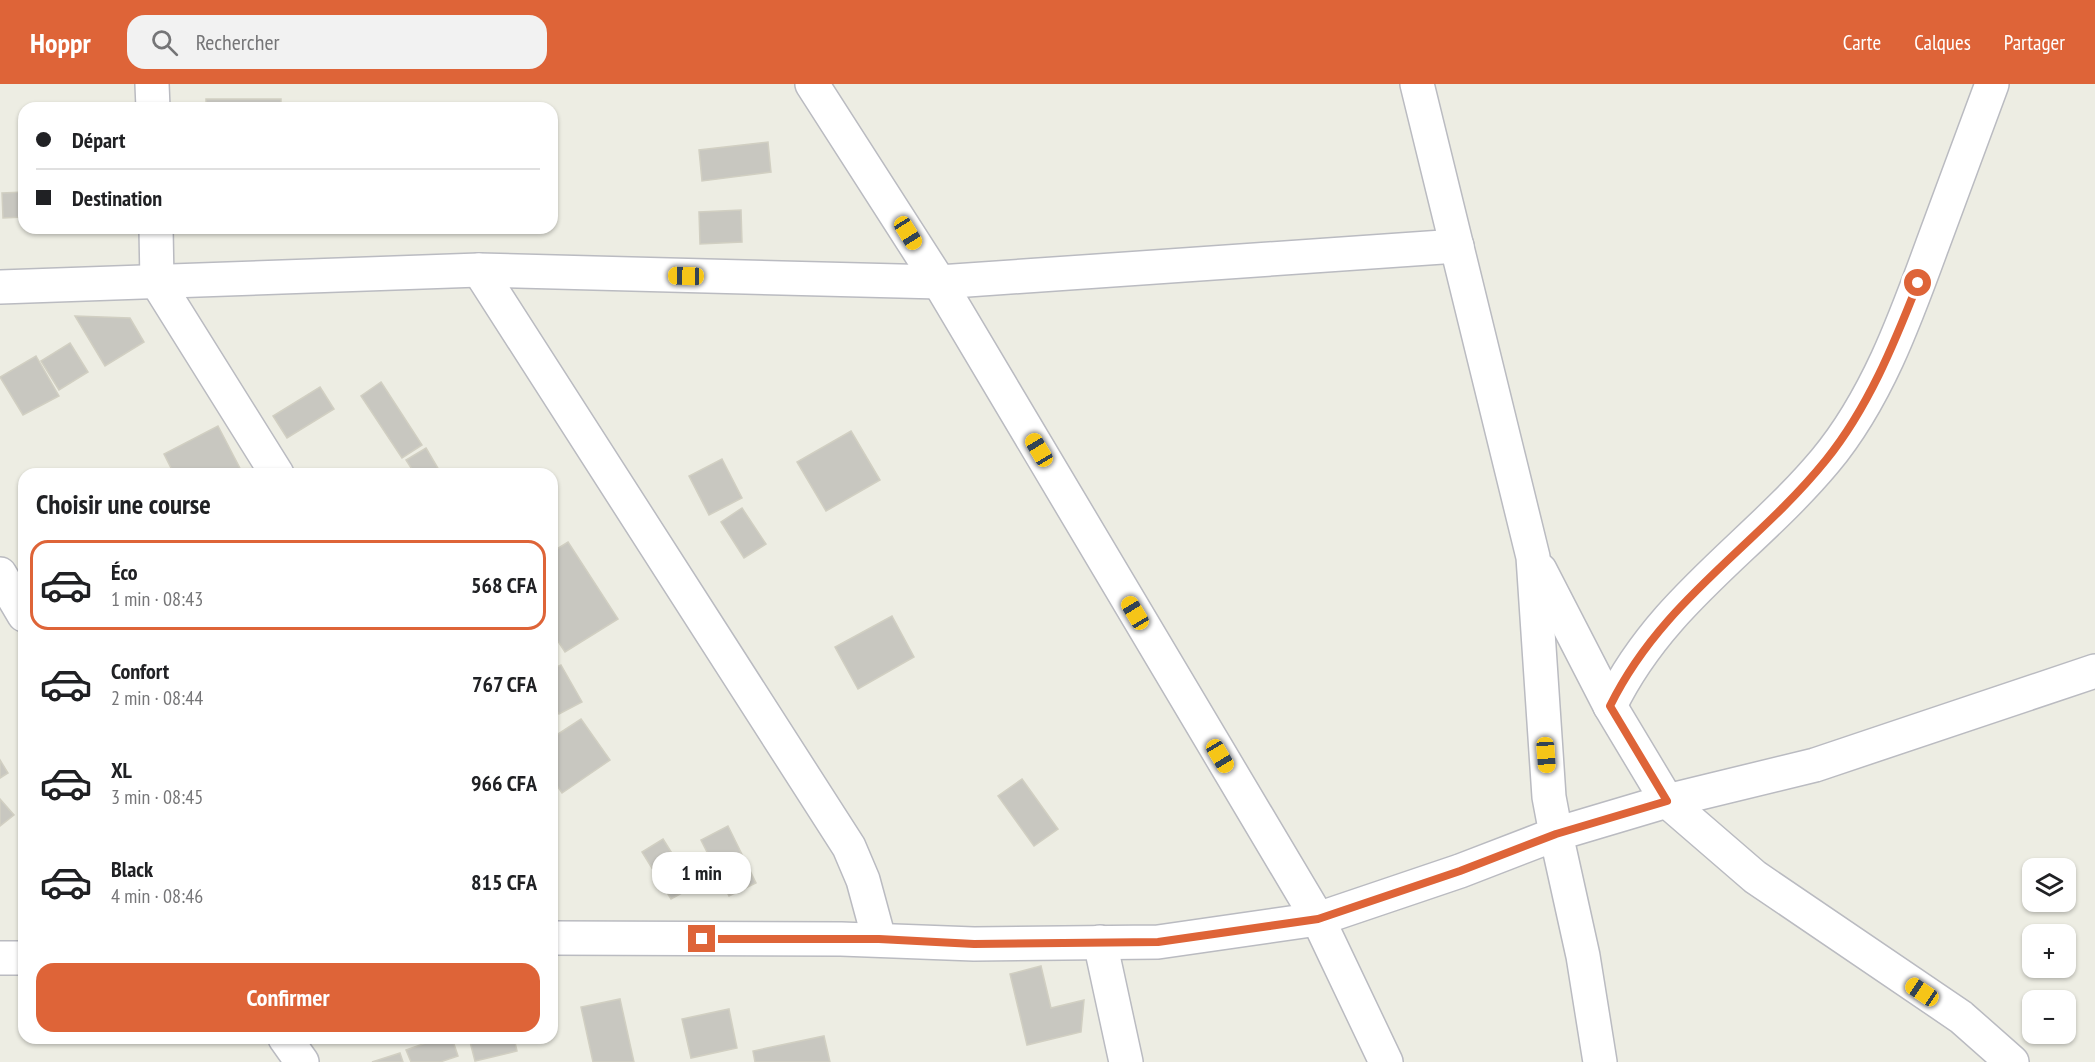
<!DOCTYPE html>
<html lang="fr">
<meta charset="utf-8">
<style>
:root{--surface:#fff;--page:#f2f2f2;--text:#202124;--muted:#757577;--line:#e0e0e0;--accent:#de6438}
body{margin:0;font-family:"PT Sans Narrow",sans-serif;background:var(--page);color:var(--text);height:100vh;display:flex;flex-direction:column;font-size:22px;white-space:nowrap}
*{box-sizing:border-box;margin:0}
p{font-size:20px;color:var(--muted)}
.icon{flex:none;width:33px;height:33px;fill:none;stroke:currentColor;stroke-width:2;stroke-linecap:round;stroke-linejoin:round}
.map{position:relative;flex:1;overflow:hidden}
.details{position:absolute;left:18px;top:384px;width:540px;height:576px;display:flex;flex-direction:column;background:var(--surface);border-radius:18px;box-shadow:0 2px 4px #0004}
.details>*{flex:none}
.guide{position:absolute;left:18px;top:18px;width:540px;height:132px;border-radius:18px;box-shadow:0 2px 4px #0004;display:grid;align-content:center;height:132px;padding:0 18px;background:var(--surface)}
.tools{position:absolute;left:2022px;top:774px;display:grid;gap:12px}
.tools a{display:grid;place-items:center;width:54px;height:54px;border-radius:12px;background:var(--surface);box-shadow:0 2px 4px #0004;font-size:30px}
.end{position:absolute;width:27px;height:27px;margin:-14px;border:8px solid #de6438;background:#fff;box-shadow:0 0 0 3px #fff}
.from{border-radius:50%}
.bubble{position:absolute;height:42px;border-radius:18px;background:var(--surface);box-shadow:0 2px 4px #0004;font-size:20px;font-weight:800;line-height:42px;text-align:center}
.car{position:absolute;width:18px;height:36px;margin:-18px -9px;border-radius:8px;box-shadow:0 0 4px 2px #0007;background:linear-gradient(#f5c518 24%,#345 0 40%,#f5c518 0 76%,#345 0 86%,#f5c518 0)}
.guide b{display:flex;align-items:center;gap:21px;height:57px;font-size:22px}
.guide b+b{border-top:2px solid var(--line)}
.guide i{width:15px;height:15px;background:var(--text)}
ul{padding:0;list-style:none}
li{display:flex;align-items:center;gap:18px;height:90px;margin:0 12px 9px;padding:0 6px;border:3px solid transparent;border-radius:18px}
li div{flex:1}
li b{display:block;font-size:22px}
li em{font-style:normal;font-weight:800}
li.active{border-color:var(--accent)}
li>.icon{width:54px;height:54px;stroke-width:1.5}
h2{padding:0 18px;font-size:27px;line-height:72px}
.button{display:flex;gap:12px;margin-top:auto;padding:12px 18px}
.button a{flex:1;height:69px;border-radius:18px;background:var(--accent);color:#fff;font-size:24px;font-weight:800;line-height:69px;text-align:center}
header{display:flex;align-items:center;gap:36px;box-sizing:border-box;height:84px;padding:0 30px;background:var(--accent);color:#fff}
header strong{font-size:28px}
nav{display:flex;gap:33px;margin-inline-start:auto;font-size:21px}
.search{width:420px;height:54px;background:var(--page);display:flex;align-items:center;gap:15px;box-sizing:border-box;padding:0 21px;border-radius:18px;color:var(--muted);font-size:22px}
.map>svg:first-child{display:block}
</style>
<header>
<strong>Hoppr</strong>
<div class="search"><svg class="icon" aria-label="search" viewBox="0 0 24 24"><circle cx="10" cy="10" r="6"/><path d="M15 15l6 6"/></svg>Rechercher</div>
<nav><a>Carte</a><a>Calques</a><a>Partager</a></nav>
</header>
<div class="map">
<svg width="2095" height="978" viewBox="0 0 2095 978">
<rect width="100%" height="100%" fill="#edede3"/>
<g fill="#c8c7c0" stroke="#d1cfc2" stroke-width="1.5">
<rect x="206" y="15" width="75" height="9"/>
<polygon points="768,58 771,88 702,97 699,66"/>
<polygon points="24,108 24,133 3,134 2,109"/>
<polygon points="741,126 742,158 700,160 699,128"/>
<polygon points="75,232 130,234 144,258 105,282"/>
<polygon points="70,259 88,288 59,306 41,277"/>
<polygon points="36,272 59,312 23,331 0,293"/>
<polygon points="381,298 422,361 402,374 361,312"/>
<polygon points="320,303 334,325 287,354 273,332"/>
<polygon points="218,342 243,390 174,390 164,370"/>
<polygon points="851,347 880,396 826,427 797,378"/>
<polygon points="426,364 439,386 432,390 415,390 406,376"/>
<polygon points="722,375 742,414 709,431 689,392"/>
<polygon points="742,424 766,460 744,474 721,438"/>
<polygon points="568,458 618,535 565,568 552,548 552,468"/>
<polygon points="892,532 914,573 858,605 835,563"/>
<polygon points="561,581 582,618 559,630 552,617 552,585"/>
<polygon points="581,635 610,676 562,709 552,694 552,654"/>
<polygon points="0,676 8,689 0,694"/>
<polygon points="1022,695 1058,745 1034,762 998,712"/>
<polygon points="0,715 14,731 0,742"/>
<polygon points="728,742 756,799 729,812 701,756"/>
<polygon points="663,755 693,803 671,815 642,768"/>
<polygon points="1041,882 1051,924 1084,916 1081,948 1027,961 1010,890"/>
<polygon points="620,915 634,978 593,978 581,923"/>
<polygon points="729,925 737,964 691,974 682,935"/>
<polygon points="824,952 830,978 755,978 753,967"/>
<polygon points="440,954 452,954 458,972 440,978 411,978 406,966"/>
<polygon points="469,954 514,954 517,967 475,977"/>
<polygon points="400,969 403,978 372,978"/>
</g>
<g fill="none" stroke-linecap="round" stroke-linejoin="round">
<defs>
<g id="minor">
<polyline points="152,0 153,24"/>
<polyline points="812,0 939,198 1318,835 1386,978"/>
<polyline points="156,144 157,198 277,390"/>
<polyline points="479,186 849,763 863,796 879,855"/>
<polyline points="0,203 479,186 939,198 1457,162"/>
<polyline points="1540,486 1610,622 1667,717 1755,793 1961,933 2012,978"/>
<polyline points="0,490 24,531"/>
<path d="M1610,622C1661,517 1753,463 1825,377C1876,316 1905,236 1932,162C1952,108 1972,54 1992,0"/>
<polyline points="552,854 841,855 974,860 1158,858 1318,835 1460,787 1556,750 1549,713 1533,473 1417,0"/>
<polyline points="1100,858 1126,978"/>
<polyline points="0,874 24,874"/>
<polyline points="285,954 302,978"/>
<polyline points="1600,978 1583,872 1556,750 1667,717 1815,681 2095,587"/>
</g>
</defs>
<use href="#minor" stroke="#babbc1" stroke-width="36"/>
<use href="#minor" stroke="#fff" stroke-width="33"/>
</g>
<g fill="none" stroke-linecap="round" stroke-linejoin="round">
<path stroke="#de6438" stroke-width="8" d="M702,855H879L974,860L1158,858L1318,835L1460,787L1556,750L1667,717L1610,622C1662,516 1755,464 1826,376C1868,324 1894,260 1918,199"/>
</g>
</svg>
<div class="tools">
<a><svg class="icon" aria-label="layers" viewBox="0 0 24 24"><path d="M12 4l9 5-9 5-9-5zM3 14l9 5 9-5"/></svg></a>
<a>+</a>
<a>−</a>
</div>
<i class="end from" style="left:1918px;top:199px"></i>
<i class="end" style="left:702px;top:855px"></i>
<div class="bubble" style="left:652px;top:768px;width:99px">1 min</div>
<i class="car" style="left:908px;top:149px;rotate:148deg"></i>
<i class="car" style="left:686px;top:192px;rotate:271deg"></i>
<i class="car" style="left:1039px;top:366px;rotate:329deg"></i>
<i class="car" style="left:1135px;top:529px;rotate:329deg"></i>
<i class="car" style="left:1546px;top:671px;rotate:176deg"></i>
<i class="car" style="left:1220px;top:672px;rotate:149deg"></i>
<i class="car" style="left:1922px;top:908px;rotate:304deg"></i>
<div class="guide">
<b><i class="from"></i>Départ</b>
<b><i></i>Destination</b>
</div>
<section class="details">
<h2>Choisir une course</h2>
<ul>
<li class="active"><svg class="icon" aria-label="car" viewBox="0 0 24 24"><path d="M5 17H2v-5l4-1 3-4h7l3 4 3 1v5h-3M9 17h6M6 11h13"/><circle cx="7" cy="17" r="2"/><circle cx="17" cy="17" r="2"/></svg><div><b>Éco</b><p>1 min · 08:43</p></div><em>568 CFA</em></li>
<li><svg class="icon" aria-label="car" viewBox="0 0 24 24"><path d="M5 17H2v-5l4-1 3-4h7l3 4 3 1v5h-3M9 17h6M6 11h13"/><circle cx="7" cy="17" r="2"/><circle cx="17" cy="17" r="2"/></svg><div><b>Confort</b><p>2 min · 08:44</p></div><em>767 CFA</em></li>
<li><svg class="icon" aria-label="car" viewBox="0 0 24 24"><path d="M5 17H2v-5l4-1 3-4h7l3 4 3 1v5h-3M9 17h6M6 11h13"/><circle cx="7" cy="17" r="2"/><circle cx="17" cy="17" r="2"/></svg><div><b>XL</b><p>3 min · 08:45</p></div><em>966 CFA</em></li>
<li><svg class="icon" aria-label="car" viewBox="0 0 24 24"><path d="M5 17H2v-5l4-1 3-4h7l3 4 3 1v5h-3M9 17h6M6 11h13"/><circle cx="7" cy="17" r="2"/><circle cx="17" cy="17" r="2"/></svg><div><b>Black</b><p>4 min · 08:46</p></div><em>815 CFA</em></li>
</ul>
<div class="button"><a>Confirmer</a></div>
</section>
</div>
